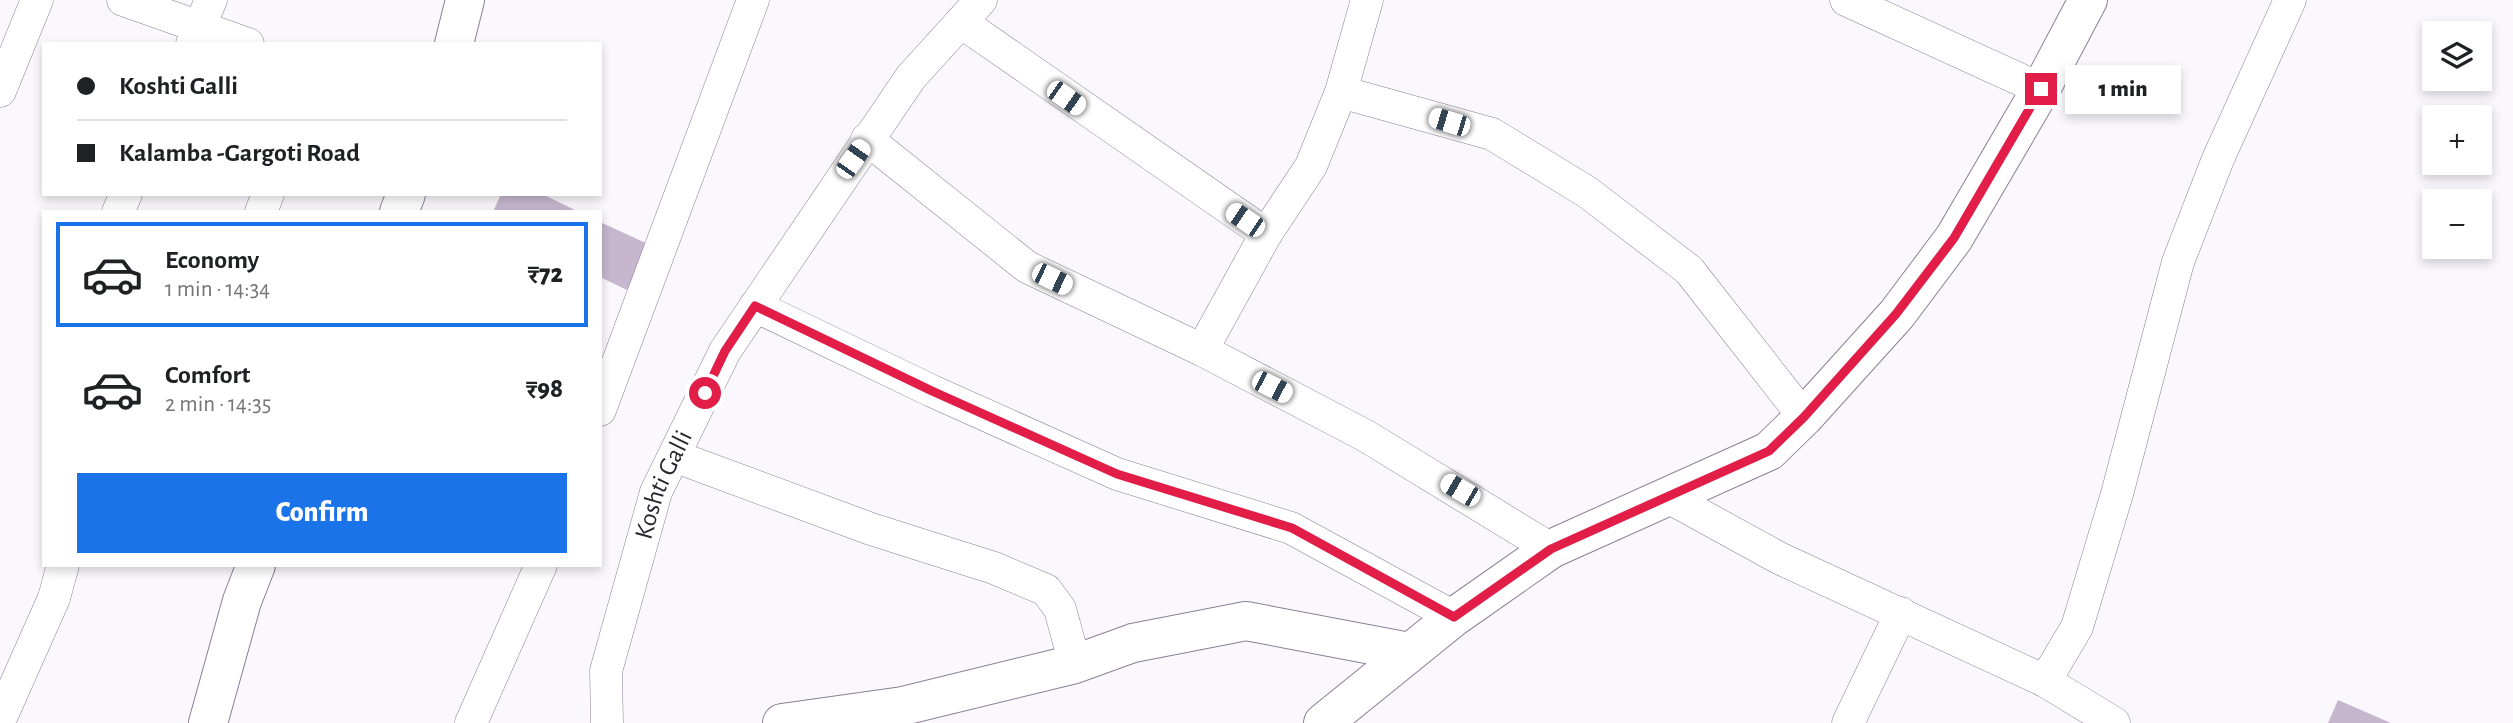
<!DOCTYPE html>
<meta charset="utf-8">
<style>
:root{--surface:#fff;--page:#f2f2f2;--text:#202124;--muted:#757577;--line:#e0e0e0;--accent:#1a73e8}
body{margin:0;font-family:"Alegreya Sans",sans-serif;background:var(--page);color:var(--text);height:100vh;display:flex;flex-direction:column;font-size:26px;white-space:nowrap}
*{box-sizing:border-box;margin:0}
p{font-size:23px;color:var(--muted)}
.icon{flex:none;width:38px;height:38px;fill:none;stroke:currentColor;stroke-width:2;stroke-linecap:round;stroke-linejoin:round}
.map{position:relative;flex:1;overflow:hidden}
.drawer{position:absolute;left:42px;top:210px;width:560px;height:357px;display:flex;flex-direction:column;background:var(--surface);border-radius:0px;box-shadow:0 4px 10px #0003}
.drawer>*{flex:none}
.banner{position:absolute;left:42px;top:42px;width:560px;height:154px;border-radius:0px;box-shadow:0 4px 10px #0003;display:grid;align-content:center;height:154px;padding:0 35px;background:var(--surface)}
.controls{position:absolute;left:2422px;top:21px;display:grid;gap:14px}
.controls a{display:grid;place-items:center;width:70px;height:70px;border-radius:0px;background:var(--surface);box-shadow:0 4px 10px #0003;font-size:35px}
.end{position:absolute;width:32px;height:32px;margin:-16px;border:9px solid #e11d48;background:#fff;box-shadow:0 0 0 4px #fff}
.from{border-radius:50%}
.bubble{position:absolute;height:49px;border-radius:0px;background:var(--surface);box-shadow:0 4px 10px #0003;font-size:23px;font-weight:800;line-height:49px;text-align:center}
.car{position:absolute;width:21px;height:42px;margin:-21px -10px;border-radius:9px;box-shadow:0 0 5px 2px #0007;background:linear-gradient(#fff 24%,#345 0 40%,#fff 0 76%,#345 0 86%,#fff 0)}
.banner b{display:flex;align-items:center;gap:24px;height:66px;font-size:26px}
.banner b+b{border-top:2px solid var(--line)}
.banner i{width:18px;height:18px;background:var(--text)}
ul{padding:12px 0 0;list-style:none}
li{display:flex;align-items:center;gap:21px;height:105px;margin:0 14px 10px;padding:0 21px;border:4px solid transparent;border-radius:0px}
li div{flex:1}
li b{display:block;font-size:26px}
li em{font-style:normal;font-weight:800}
li.on{border-color:var(--accent)}
li>.icon{width:63px;height:63px;stroke-width:1.5}
.action{display:flex;gap:14px;margin-top:auto;padding:14px 35px}
.action a{flex:1;height:80px;border-radius:0px;background:var(--accent);color:#fff;font-size:28px;font-weight:800;line-height:80px;text-align:center}
.map>svg:first-child{display:block}
</style>
<div class="map">
<svg width="2513" height="723" viewBox="0 0 2513 723">
<rect width="100%" height="100%" fill="#fbf8fd"/>
<g fill="#c6b7cf">
<polygon points="501,194 542,194 579,212 493,212"/>
<polygon points="600,222 648,244 627,290 600,277"/>
<polygon points="2338,700 2391,723 2328,723"/>
</g>
<g fill="none" stroke-linecap="round" stroke-linejoin="round">
<defs>
<g id="minor">
<polyline points="123,0 248,44"/>
<polyline points="1846,0 2041,89"/>
<polyline points="961,22 1266,234"/>
<polyline points="192,44 211,0"/>
<polyline points="0,91 37,0"/>
<polyline points="1341,92 1492,134 1587,192 1689,270 1804,417"/>
<polyline points="867,139 1027,267 1202,350 1366,436 1551,549"/>
<polyline points="118,212 126,194"/>
<polyline points="261,212 268,194"/>
<polyline points="755,306 932,391 1117,474 1291,528 1454,617"/>
<polyline points="1202,350 1266,234 1311,166 1341,92 1367,0"/>
<polyline points="600,410 753,0"/>
<polyline points="674,456 871,529 994,568 1046,590 1060,609 1075,664"/>
<polyline points="1668,497 1779,558 2045,681 2114,723"/>
<polyline points="2045,681 2077,627 2117,494 2178,262 2218,159 2290,0"/>
<polyline points="3,713 54,598 63,565"/>
<polyline points="471,723 541,565"/>
<path id="s1" d="M607,723L606,671L656,492L725,351L911,77L981,0"/>
<polyline points="1848,723 1901,613"/>
</g>
<g id="tertiary">
<polyline points="454,44 465,0"/>
<polyline points="399,212 406,194"/>
<polyline points="208,723 242,601 256,565"/>
<polyline points="782,723 903,706 1075,664 1133,643 1246,621 1409,652"/>
</g>
<polyline id="secondary" points="1323,723 1454,617 1551,549 1769,451 1804,417 1897,314 1954,238 2041,89 2088,0"/>
</defs>
<use href="#minor" stroke="#8d7f95" stroke-width="33"/>
<use href="#tertiary" stroke="#8d7f95" stroke-width="40"/>
<use href="#secondary" stroke="#8d7f95" stroke-width="40"/>
<use href="#minor" stroke="#fff" stroke-width="32"/>
<use href="#tertiary" stroke="#fff" stroke-width="38"/>
<use href="#secondary" stroke="#fff" stroke-width="38"/>
</g>
<g fill="none" stroke-linecap="round" stroke-linejoin="round">
<polyline stroke="#e11d48" stroke-width="9" points="705,393 725,351 755,306 932,391 1117,474 1292,528 1454,617 1551,549 1769,451 1804,417 1896,314 1954,238 2041,89"/>
</g>
<g text-anchor="middle" dominant-baseline="central" stroke-width="5" stroke-linejoin="round" paint-order="stroke">
<g font-size="26" fill="#2a242d" stroke="#fff">
<text stroke="none"><textPath href="#s1" startOffset="247">Koshti Galli</textPath></text>
</g>
</g>
</svg>
<div class="controls">
<a><svg class="icon" aria-label="layers" viewBox="0 0 24 24"><path d="M12 4l9 5-9 5-9-5zM3 14l9 5 9-5"/></svg></a>
<a>+</a>
<a>−</a>
</div>
<i class="end from" style="left:705px;top:393px"></i>
<i class="end" style="left:2041px;top:89px"></i>
<div class="bubble" style="left:2065px;top:65px;width:116px">1 min</div>
<i class="car" style="left:1066px;top:98px;rotate:125deg"></i>
<i class="car" style="left:1449px;top:122px;rotate:287deg"></i>
<i class="car" style="left:853px;top:159px;rotate:35deg"></i>
<i class="car" style="left:1245px;top:220px;rotate:304deg"></i>
<i class="car" style="left:1052px;top:279px;rotate:116deg"></i>
<i class="car" style="left:1272px;top:387px;rotate:117deg"></i>
<i class="car" style="left:1460px;top:490px;rotate:300deg"></i>
<div class="banner">
<b><i class="from"></i>Koshti Galli</b>
<b><i></i>Kalamba -Gargoti Road</b>
</div>
<section class="drawer">
<ul>
<li class="on"><svg class="icon" aria-label="car" viewBox="0 0 24 24"><path d="M5 17H2v-5l4-1 3-4h7l3 4 3 1v5h-3M9 17h6M6 11h13"/><circle cx="7" cy="17" r="2"/><circle cx="17" cy="17" r="2"/></svg><div><b>Economy</b><p>1 min · 14:34</p></div><em>₹72</em></li>
<li><svg class="icon" aria-label="car" viewBox="0 0 24 24"><path d="M5 17H2v-5l4-1 3-4h7l3 4 3 1v5h-3M9 17h6M6 11h13"/><circle cx="7" cy="17" r="2"/><circle cx="17" cy="17" r="2"/></svg><div><b>Comfort</b><p>2 min · 14:35</p></div><em>₹98</em></li>
</ul>
<div class="action"><a>Confirm</a></div>
</section>
</div>
